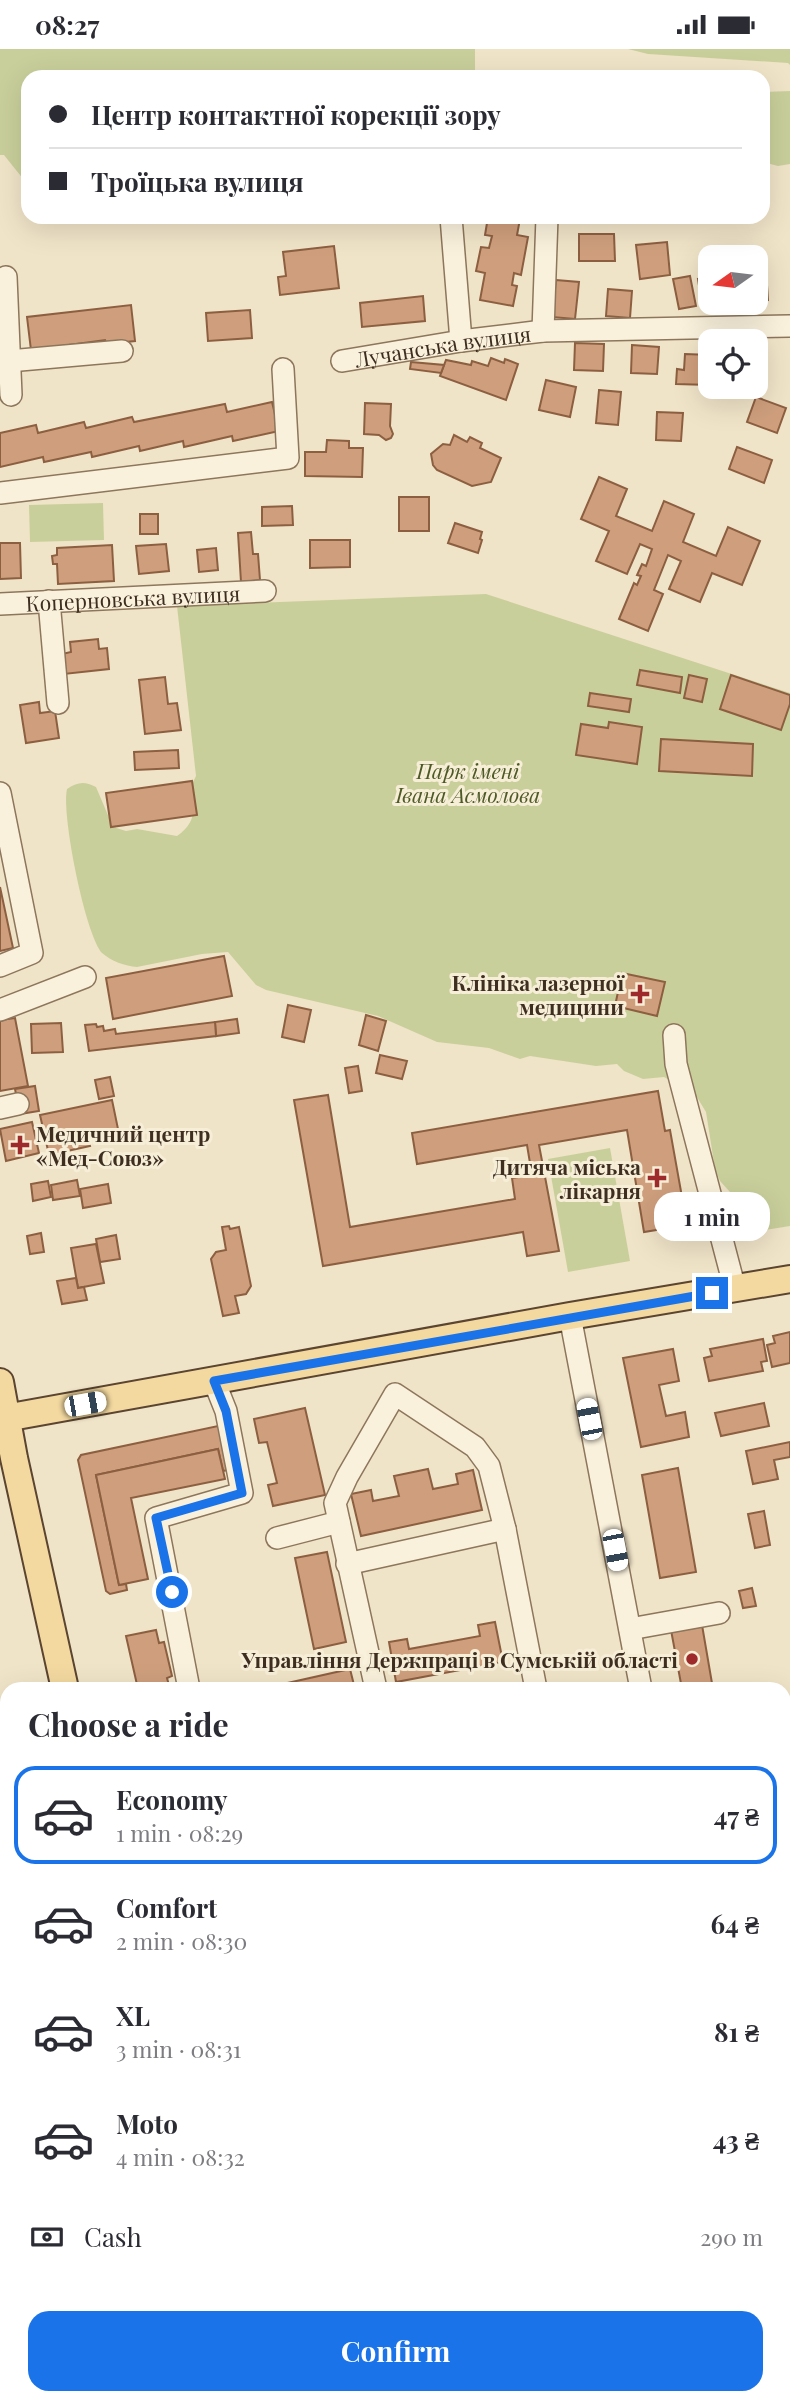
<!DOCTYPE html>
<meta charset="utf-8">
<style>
:root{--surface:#fff;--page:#f7f7f7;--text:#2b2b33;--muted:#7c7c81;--line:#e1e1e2;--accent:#1a73e8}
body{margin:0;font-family:"Playfair Display",serif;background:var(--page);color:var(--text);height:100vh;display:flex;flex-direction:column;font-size:26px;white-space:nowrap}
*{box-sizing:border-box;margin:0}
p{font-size:23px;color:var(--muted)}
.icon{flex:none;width:38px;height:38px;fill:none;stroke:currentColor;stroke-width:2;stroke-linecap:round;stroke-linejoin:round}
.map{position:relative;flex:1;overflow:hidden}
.side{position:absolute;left:0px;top:1633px;width:791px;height:723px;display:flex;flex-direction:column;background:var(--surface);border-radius:21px 21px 0 0;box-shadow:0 7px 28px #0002}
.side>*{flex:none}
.top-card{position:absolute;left:21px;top:21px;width:749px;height:154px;border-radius:21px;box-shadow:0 7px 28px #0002;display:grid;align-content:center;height:154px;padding:0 28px;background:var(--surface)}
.needle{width:46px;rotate:256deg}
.controls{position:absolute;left:698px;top:196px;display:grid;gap:14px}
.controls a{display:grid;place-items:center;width:70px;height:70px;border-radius:14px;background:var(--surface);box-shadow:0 7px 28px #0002;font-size:35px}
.end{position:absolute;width:32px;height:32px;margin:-16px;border:9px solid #1a73e8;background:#fff;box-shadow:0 0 0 4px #fff}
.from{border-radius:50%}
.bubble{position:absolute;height:49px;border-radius:21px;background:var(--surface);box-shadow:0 7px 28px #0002;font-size:23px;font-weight:700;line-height:49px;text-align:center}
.car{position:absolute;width:21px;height:42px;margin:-21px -10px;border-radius:9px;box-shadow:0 0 5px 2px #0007;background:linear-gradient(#fff 24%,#345 0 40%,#fff 0 76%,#345 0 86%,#fff 0)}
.top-card b{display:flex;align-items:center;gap:24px;height:66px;font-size:26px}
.top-card b+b{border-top:2px solid var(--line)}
.top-card i{width:18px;height:18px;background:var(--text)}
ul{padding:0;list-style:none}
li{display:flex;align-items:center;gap:21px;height:98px;margin:0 14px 10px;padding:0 14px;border:4px solid transparent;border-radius:21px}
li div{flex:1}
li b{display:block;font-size:26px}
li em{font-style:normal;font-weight:700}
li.on{border-color:var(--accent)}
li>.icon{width:63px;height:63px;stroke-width:1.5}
h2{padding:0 28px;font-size:32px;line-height:84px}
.pay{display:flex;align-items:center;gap:18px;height:77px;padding:0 28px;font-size:26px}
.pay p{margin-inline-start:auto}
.cta{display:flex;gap:14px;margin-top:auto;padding:14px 28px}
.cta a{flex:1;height:80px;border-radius:21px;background:var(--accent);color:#fff;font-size:28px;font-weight:700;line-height:80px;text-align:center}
.status{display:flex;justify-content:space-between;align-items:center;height:49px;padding:0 35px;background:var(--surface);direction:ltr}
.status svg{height:19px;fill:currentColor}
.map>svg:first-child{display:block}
</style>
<div class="status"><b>08:27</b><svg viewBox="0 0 49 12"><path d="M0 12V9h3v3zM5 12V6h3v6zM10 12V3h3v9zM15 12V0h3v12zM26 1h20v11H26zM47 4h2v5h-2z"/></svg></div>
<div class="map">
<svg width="790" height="2354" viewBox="0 0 790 2354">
<rect width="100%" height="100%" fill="#f0e4c8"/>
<g fill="#c9cf9b">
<polygon points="0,0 475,0 475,28 28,28 28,136 4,106 0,106"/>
<polygon points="628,0 790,0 790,16 788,14 648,5"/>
<polygon points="790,42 790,115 778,117 763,113 763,43"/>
<polygon points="103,454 104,491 30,493 29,456"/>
<path d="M486,545L790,644V1177L759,1182L757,1165L749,1164L720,1132L715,1120L706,1063L695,1045L664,1028L643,1030L624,1022L617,1015L596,1017L530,1007L520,1010L489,999L437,993L378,967L266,941L256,936L228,903L202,905L137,918C125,917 111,912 102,904C85,885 61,764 67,740C78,733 84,732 96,738L113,778L126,782L137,780L177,787C196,773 195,762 189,741L196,727L177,557Z"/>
<polygon points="610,1099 630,1212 568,1223 548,1110"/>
<polygon points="432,2349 536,2349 537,2354 433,2354"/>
</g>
<g fill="#cf9f7d" stroke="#8d5f41" stroke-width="2">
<polygon points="488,168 528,168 528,172 520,170 517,186 528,188 521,226 514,224 512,236 517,237 513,257 480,251 485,224 476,222 481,198 489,199 492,187 485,186"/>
<polygon points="579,185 614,185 615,212 579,212"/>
<polygon points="667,193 670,226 640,230 636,196"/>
<polygon points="334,197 339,239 280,246 278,228 286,227 283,203"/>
<polygon points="710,217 710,254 726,254 702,257 698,230 707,229 706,218"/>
<polygon points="766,221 768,251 756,252 756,222"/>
<polygon points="690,227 696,257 679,260 673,230"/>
<polygon points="556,231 579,233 575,270 552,268"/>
<polygon points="608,240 632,242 630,269 606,267"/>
<polygon points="423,247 425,272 362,278 360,254"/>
<polygon points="131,256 135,292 106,295 105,291 31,301 27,268"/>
<polygon points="250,261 252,289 208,292 206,264"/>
<polygon points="575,294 604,295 603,322 574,321"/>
<polygon points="632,296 659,298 657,325 631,324"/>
<polygon points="685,305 710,306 710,336 676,335 677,320 684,321"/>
<polygon points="491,309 504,314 505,310 518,315 506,351 440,327 446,311 471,316 472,312 488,317"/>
<polygon points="411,313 444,316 441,324 410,320"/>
<polygon points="546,331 576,338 570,368 539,361"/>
<polygon points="599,341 621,343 618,376 596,374"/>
<polygon points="756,348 786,359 777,384 747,373"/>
<polygon points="272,353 279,382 233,392 232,387 184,398 183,392 140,402 139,397 92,408 91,403 44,413 43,408 0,418 0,384 36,376 38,384 84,373 86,379 132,368 134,373 225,355 227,363"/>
<polygon points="365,354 391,355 390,377 393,385 391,389 386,391 379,386 364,385"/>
<polygon points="657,363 683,364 681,392 656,391"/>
<polygon points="454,386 467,393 470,388 482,394 480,399 501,409 491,433 472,437 437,421 433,416 431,405 443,395 450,396"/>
<polygon points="327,391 349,392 349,399 363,399 362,428 305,427 305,403 326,403"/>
<polygon points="737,398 772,411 764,434 729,420"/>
<polygon points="599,428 627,440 616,467 652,482 664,452 694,465 683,493 716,507 728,478 760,492 742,536 712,524 700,553 669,540 681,512 668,506 654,541 663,545 648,582 619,570 634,534 637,536 641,527 637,526 642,515 646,517 652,500 640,495 627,525 596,512 609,482 581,470"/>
<rect x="399" y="448" width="30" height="34"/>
<polygon points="292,457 293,476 262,477 262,458"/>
<rect x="140" y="465" width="18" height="20"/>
<polygon points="455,474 482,483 480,490 482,491 478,504 448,494"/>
<polygon points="251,483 253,505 258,505 260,531 241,533 238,484"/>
<polygon points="310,491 350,491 350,518 310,519"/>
<polygon points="0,494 20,494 21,529 0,530"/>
<polygon points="166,495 169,522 139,525 136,497"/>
<polygon points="112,496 114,532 58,535 57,515 53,515 52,507 57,506 57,499"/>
<polygon points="216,499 218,521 199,523 197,501"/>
<polygon points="98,590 99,600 107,599 109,620 64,625 62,605 71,603 70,593"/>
<polygon points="640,621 682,628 680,644 637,636"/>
<polygon points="689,626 707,630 702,653 684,649"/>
<polygon points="731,626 790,646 790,655 781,681 720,660"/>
<polygon points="165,628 168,655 177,654 181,681 145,685 139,631"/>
<polygon points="590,644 631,650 629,663 588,657"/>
<polygon points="39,653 40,664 55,662 59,689 26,694 20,656"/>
<polygon points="609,673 642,678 637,715 576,706 581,675 608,679"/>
<polygon points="661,690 753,695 752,727 659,722"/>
<polygon points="178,701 179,719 135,721 134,703"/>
<polygon points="192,732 197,766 111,778 106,744"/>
<polygon points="0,838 13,899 0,902"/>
<polygon points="224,907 232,947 113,970 106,929"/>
<polygon points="622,924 665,933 657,967 615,957"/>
<polygon points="288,956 311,961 304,993 282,988"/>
<polygon points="366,966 386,972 378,1002 359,996"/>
<polygon points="15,969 28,1037 0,1042 0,971"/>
<polygon points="237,970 239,984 216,987 215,973"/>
<polygon points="215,973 216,987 89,1002 85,976 96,975 97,978 103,977 104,982 115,980 116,985"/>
<polygon points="61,974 63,1003 32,1004 31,975"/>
<polygon points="380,1006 407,1012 402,1030 376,1024"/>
<polygon points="358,1017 362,1042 349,1044 345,1019"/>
<polygon points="110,1028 114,1047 99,1050 95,1031"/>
<polygon points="35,1037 39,1062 20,1065 15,1040"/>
<polygon points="658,1042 665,1082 670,1081 687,1176 644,1183 627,1081 539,1096 559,1202 527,1207 523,1183 323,1217 294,1051 328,1046 350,1178 515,1150 512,1129 532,1126 527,1096 417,1115 412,1084"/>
<polygon points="112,1051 118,1080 87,1087 90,1097 49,1106 40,1066"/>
<polygon points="32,1073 39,1104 6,1112 0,1080"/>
<polygon points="77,1131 80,1147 53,1151 51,1136"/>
<polygon points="48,1132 51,1148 33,1152 31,1135"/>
<polygon points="108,1135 111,1154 83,1159 80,1140"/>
<polygon points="229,1177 230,1180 239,1178 251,1237 246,1245 235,1247 239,1264 223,1267 211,1210 216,1203 226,1201 222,1178"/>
<polygon points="41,1184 44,1203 30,1205 27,1187"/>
<polygon points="116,1186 120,1210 100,1213 96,1190"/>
<polygon points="96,1195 104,1234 78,1239 71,1199"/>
<polygon points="76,1229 78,1239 84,1238 87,1251 62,1255 57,1232"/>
<polygon points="790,1283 790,1314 772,1318 767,1296 775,1294 773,1287"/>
<polygon points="763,1290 767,1312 761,1313 763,1322 709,1332 704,1309 712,1307 710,1300"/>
<polygon points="673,1300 679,1332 659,1336 666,1367 685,1363 689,1388 641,1398 623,1309"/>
<polygon points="764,1354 769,1377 721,1387 715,1364"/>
<polygon points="305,1359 325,1446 273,1457 268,1436 277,1434 267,1393 259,1394 254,1370"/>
<polygon points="218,1377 224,1382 232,1420 223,1422 218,1400 96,1426 119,1536 126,1535 127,1541 110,1545 106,1542 78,1411 81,1406"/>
<polygon points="790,1393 790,1408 774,1411 778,1430 753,1435 746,1402"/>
<polygon points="218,1400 225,1430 131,1449 148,1530 119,1536 96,1426"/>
<polygon points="678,1419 696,1523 660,1529 642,1426"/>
<polygon points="428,1420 433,1440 458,1435 456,1425 473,1421 482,1461 361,1487 351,1445 371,1441 373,1452 399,1447 394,1427"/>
<polygon points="764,1462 770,1496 755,1499 748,1465"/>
<polygon points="327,1503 346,1593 314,1600 295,1509"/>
<polygon points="752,1539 756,1557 743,1559 739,1542"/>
<polygon points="495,1573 503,1613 396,1633 389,1593 407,1590 409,1600 480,1587 478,1576"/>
<polygon points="702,1576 713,1640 682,1640 671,1581"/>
<polygon points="156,1581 159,1594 164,1593 172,1627 167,1629 170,1640 138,1640 126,1587"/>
<polygon points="350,1620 355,1640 275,1640 274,1637"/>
<polygon points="7,1757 7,1822 0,1759"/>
<polygon points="790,1839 790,1872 784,1874 784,1840"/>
<polygon points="7,1957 7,2006 0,2007 0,1958"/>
<polygon points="790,2092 790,2122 784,2123 784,2093"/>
<polygon points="790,2147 790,2189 784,2190 784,2148"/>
<polygon points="0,2175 6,2211 0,2212"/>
<polygon points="7,2266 7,2348 133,2348 134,2354 0,2354 0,2267"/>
<polygon points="285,2348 314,2348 315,2354 286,2354"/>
<polygon points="314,2348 350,2348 351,2354 315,2354"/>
</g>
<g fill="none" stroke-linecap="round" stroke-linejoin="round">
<defs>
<g id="minor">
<polyline points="451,168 461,292"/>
<polyline points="6,228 11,346"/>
<polyline points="543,282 547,168"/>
<polyline points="9,312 122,302"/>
<path id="s1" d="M342,312L461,292L543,282L790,277"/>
<polyline points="0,444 288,409 283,320"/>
<polyline points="49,552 58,654"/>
<path id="s2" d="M0,555L265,542"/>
<polyline points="0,744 32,904 0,917"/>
<polyline points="0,961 85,928"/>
<polyline points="674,986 676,1015 735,1240"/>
<polyline points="0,1059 18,1055"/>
<polyline points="570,1267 641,1640"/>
<polyline points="277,1489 339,1473"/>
<polyline points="347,1515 505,1480"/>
<polyline points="630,1580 719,1564"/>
<polyline points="189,1640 156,1469 242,1444 226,1362 214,1332"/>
<polyline points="376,1640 335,1454 347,1428 395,1345 475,1398 489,1417 505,1480 536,1640"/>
<polyline points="784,1786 790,1785"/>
<polyline points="784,1954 790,1951"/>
<polyline points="784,2073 790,2072"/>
<polyline points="784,2206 790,2205"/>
<polyline points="784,2330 790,2330"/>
<polyline points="381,2348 382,2354"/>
<polyline points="773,2348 774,2354"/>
</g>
<g id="major">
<polyline points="0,1333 14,1409 65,1640"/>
<polyline points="0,1370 570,1267 790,1230"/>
<polyline points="222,2348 223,2354"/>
</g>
</defs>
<use href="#minor" stroke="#8d765c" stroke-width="24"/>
<use href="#major" stroke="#5b4430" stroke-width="30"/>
<use href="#minor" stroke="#faf1dc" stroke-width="21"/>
<use href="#major" stroke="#f3d9a0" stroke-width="26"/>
<defs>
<g id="rail">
<polyline points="0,1746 7,1745"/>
<polyline points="0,1912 7,1928"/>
</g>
</defs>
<use href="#rail" stroke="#3d2e20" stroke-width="8"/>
<use href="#rail" stroke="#f7eed8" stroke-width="5" stroke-dasharray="16" stroke-linecap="butt"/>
</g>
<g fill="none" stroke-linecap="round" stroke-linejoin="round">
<polyline stroke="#1a73e8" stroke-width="9" points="172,1543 156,1469 242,1444 226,1362 214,1332 712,1244"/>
</g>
<g fill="#9e2a2b" stroke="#f7eed8" stroke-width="2.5">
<path d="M636.5 934.5h7v7h7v7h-7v7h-7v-7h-7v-7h7z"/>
<path d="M16.5 1085.5h7v7h7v7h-7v7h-7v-7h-7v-7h7z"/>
<path d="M653.5 1118.5h7v7h7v7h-7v7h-7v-7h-7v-7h7z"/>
<circle cx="692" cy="1610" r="7"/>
</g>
<g text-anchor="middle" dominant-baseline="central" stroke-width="6" stroke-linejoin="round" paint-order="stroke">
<g font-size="21" fill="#3d2e20" stroke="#f7eed8">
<text stroke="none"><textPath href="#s1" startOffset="102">Лучанська вулиця</textPath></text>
<text stroke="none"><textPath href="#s2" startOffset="133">Коперновська вулиця</textPath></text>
</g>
<g font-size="21" font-style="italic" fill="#4d5a26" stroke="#f7eed8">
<text x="468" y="721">Парк імені<tspan x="468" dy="24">Івана Асмолова</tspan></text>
</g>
<g font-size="21" font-weight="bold" fill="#3d2e20" stroke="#f7eed8" text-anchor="end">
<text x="624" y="933">Клініка лазерної<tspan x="624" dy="24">медицини</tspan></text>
<text x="36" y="1084" text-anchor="start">Медичний центр<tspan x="36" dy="24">«Мед-Союз»</tspan></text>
<text x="641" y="1117">Дитяча міська<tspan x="641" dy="24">лікарня</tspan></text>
<text x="678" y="1610">Управління Держпраці в Сумській області</text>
</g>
</g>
</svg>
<div class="controls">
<a><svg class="needle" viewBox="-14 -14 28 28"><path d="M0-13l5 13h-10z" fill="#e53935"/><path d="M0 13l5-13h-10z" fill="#7c7c81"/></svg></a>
<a><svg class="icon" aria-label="locate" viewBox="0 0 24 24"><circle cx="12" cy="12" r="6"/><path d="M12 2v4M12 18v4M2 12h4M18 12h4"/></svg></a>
</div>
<i class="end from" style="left:172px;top:1543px"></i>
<i class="end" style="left:712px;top:1244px"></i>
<div class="bubble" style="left:654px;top:1143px;width:116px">1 min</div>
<i class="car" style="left:85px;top:1355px;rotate:80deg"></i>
<i class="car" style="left:589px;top:1370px;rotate:349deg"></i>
<i class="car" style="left:615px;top:1501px;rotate:169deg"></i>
<div class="top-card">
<b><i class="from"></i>Центр контактної корекції зору</b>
<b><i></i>Троїцька вулиця</b>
</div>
<section class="side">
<h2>Choose a ride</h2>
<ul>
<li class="on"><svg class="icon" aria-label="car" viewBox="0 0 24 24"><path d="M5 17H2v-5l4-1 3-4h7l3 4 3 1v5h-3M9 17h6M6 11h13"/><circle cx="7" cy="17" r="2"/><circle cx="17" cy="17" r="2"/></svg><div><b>Economy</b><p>1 min · 08:29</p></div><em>47 ₴</em></li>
<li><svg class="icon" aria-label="car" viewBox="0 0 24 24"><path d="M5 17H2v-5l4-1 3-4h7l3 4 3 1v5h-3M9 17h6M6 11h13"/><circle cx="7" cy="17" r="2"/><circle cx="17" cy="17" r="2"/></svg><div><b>Comfort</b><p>2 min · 08:30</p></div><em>64 ₴</em></li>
<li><svg class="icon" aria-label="car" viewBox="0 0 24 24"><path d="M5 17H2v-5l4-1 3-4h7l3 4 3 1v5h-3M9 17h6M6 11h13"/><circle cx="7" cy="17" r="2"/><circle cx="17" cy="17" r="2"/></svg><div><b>XL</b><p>3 min · 08:31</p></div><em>81 ₴</em></li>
<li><svg class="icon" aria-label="car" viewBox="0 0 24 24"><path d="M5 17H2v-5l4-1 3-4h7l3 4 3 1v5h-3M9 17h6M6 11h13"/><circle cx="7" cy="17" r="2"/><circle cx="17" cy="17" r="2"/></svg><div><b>Moto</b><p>4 min · 08:32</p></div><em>43 ₴</em></li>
</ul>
<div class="pay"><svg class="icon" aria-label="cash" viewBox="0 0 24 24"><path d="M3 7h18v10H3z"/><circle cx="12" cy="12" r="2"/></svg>Cash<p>290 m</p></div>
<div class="cta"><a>Confirm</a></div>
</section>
</div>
